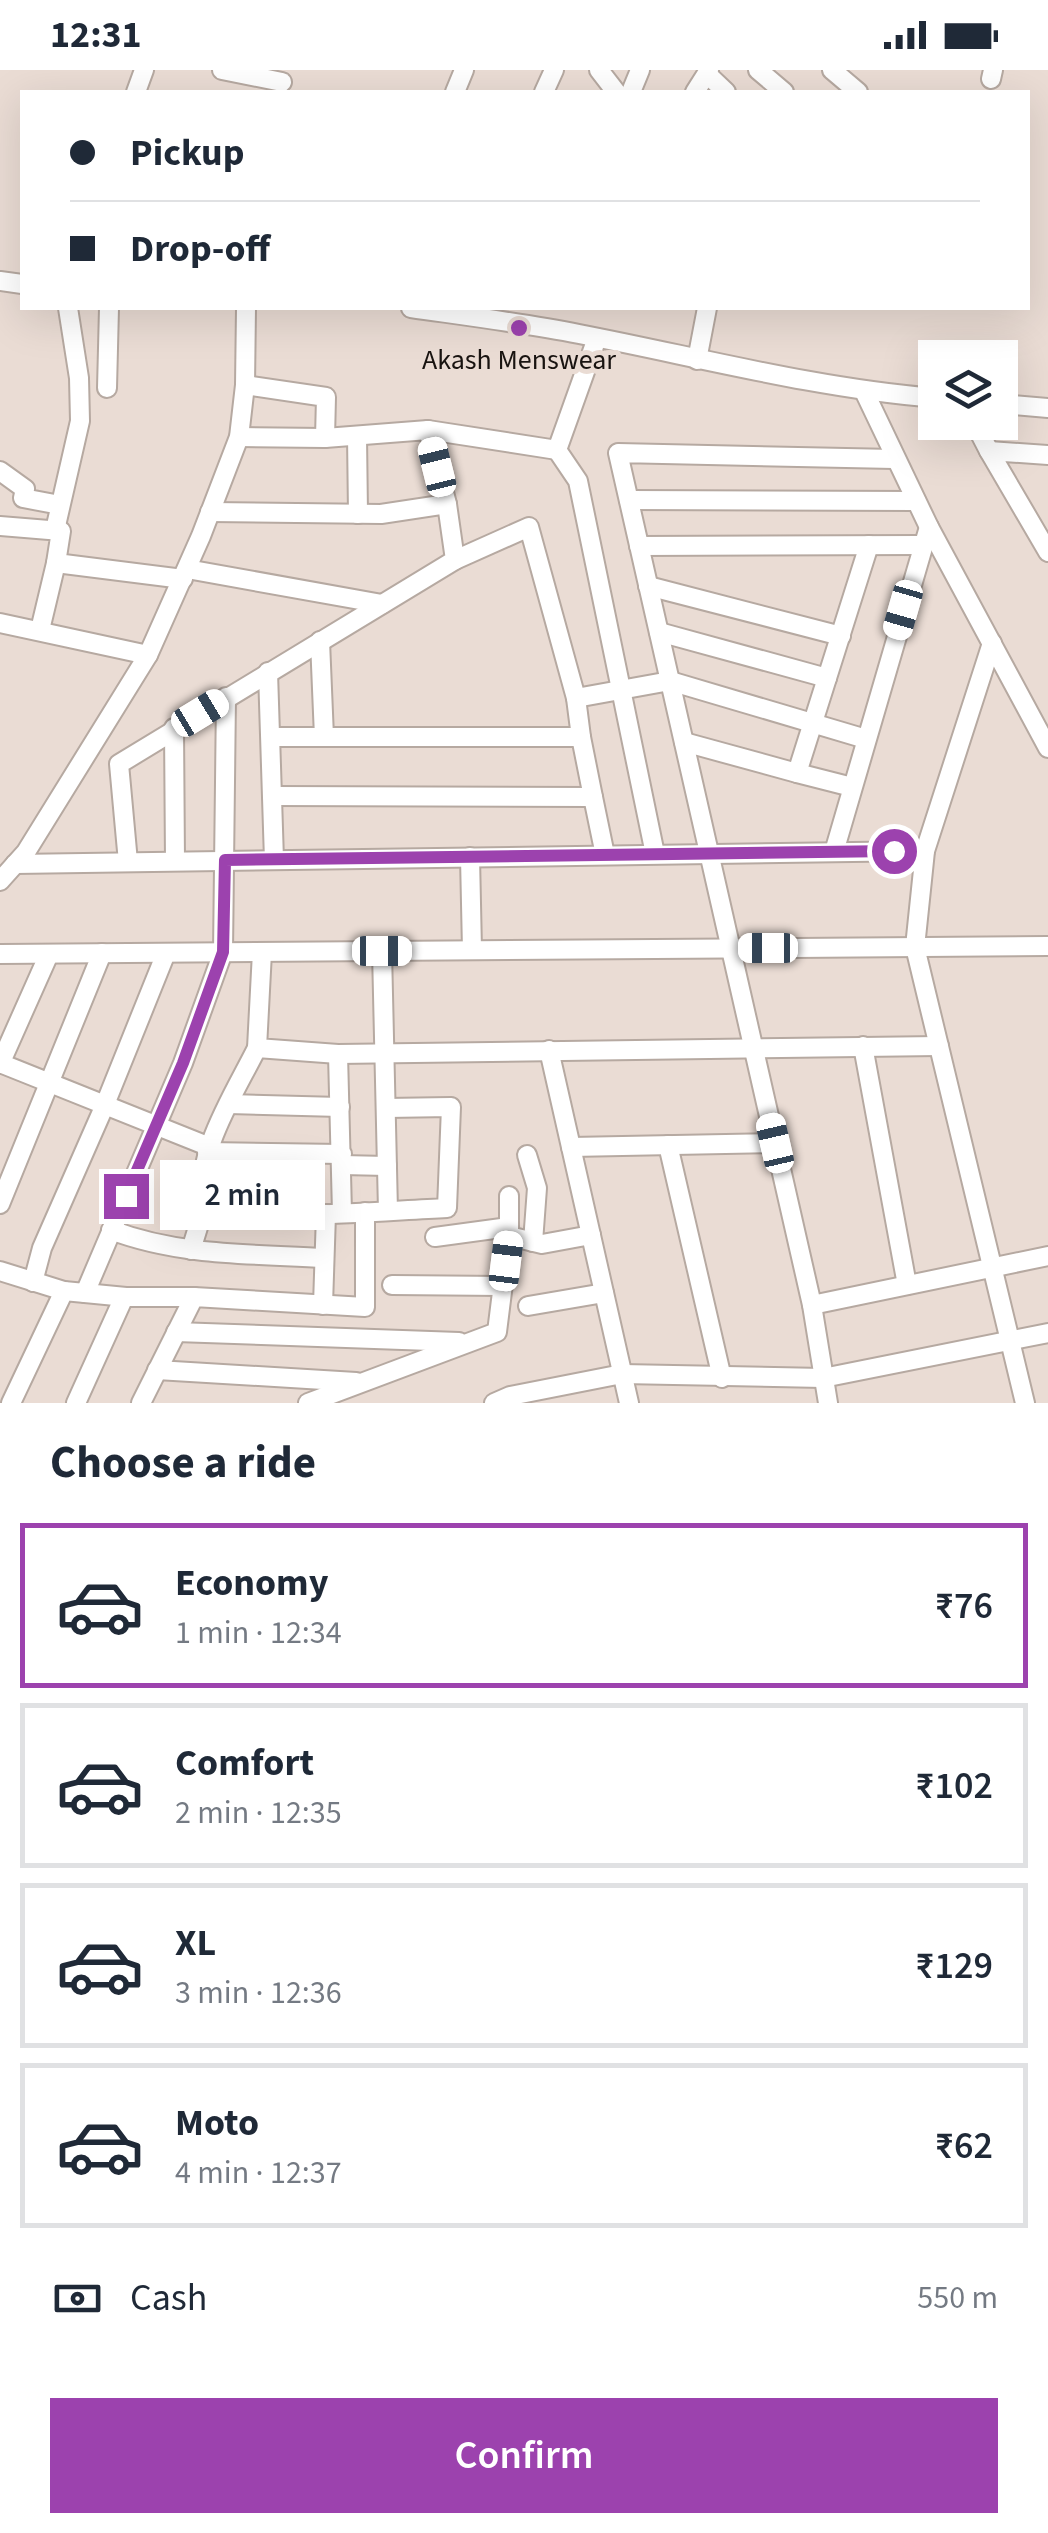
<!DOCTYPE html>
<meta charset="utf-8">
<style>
:root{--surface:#fff;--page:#f6f6f7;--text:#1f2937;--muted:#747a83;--line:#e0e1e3;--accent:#9c42ae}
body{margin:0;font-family:"Source Sans 3",sans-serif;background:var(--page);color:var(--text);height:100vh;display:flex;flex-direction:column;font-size:38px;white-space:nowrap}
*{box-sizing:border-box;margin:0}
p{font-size:32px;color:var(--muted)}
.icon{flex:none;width:55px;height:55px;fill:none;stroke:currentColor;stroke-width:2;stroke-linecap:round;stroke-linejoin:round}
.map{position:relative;height:1333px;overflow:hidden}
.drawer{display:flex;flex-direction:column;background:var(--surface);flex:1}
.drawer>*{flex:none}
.banner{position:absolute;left:20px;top:20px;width:1010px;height:220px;border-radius:0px;box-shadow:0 10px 40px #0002;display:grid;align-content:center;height:220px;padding:0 50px;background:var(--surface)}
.controls{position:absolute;left:918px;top:270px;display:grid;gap:20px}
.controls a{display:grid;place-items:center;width:100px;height:100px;border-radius:0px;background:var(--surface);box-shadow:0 10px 40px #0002;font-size:50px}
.end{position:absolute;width:45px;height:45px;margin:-22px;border:12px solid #9c42ae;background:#fff;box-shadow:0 0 0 5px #fff}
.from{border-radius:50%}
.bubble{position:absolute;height:70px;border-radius:0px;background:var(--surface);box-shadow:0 10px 40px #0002;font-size:32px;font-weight:600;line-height:70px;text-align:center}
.car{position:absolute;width:30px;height:60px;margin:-30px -15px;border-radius:12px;box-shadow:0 0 8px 2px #0007;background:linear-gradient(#fff 24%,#345 0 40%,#fff 0 76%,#345 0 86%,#fff 0)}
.banner b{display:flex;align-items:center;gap:35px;height:95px;font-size:38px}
.banner b+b{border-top:2px solid var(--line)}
.banner i{width:25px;height:25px;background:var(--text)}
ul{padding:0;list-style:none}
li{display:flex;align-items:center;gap:30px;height:165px;margin:0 20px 15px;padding:0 30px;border:5px solid var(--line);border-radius:0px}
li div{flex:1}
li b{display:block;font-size:38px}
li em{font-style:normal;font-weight:600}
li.current{border-color:var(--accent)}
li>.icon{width:90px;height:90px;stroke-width:1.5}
h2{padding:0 50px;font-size:45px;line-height:120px}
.pay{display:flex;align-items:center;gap:25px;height:110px;padding:0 50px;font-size:38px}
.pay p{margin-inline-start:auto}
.cta{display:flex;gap:20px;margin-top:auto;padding:20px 50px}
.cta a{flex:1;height:115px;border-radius:0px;background:var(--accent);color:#fff;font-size:40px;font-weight:600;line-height:115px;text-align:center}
.status{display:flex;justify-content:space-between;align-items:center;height:70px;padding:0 50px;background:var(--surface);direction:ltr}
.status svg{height:28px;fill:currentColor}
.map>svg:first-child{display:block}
</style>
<div class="status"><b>12:31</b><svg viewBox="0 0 49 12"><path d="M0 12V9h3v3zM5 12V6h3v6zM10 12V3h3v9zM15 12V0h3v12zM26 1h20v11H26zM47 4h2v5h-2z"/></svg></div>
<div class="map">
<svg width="1048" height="1333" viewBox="0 0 1048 1333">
<rect width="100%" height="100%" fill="#eadcd4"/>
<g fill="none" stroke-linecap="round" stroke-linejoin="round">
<defs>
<g id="minor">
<polyline points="222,0 282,12"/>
<polyline points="599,0 616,22"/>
<polyline points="758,0 784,22"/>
<polyline points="832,0 858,22"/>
<polyline points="707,4 726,22"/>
<polyline points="991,9 993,0"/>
<polyline points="136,22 144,0"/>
<polyline points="455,22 464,0"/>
<polyline points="544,22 554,0"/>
<polyline points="631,22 640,0"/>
<polyline points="695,22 709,0"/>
<polyline points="0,211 22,214"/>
<path d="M411,238C467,246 523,253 579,264C698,287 814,318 935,328"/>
<polyline points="697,290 707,238"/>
<polyline points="245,315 326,327 325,368"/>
<polyline points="107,318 109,238"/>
<polyline points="864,321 929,457 1048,678"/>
<polyline points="1000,334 1048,338"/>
<polyline points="974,352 989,381"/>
<polyline points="357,366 358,444"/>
<polyline points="239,367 325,368 428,360"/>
<polyline points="557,380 578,411 655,784"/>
<polyline points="1048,385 989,381 1048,482"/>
<polyline points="0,401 25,419 23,428 60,435"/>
<polyline points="629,430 916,431"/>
<polyline points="210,442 381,444 447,434"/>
<polyline points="0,456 61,461 56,493 183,509"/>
<polyline points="55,460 80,351 79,308 68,238"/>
<polyline points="639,476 921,475"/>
<polyline points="455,490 529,457 576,628"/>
<polyline points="187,499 382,534"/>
<polyline points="648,516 841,566"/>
<polyline points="0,553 148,585"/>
<polyline points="40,560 56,493"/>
<polyline points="659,562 827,608"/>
<polyline points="320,571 324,667"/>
<polyline points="992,573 925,781 915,877 1025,1333"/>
<polyline points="268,602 274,790"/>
<polyline points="174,658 175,791"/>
<polyline points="271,667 581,667 593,727"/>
<polyline points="581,667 576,628 670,611 866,669"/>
<polyline points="684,672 797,703"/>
<polyline points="852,717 797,703 869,475"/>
<polyline points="272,726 593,727 605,785"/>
<polyline points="834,782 929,457"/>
<polyline points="470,787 472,880"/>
<polyline points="128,792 119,694 455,490 447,434 428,360 557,380 597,268"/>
<polyline points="15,794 925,781"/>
<polyline points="0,811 26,782 148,585 201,466 239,367 245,315 246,238"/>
<polyline points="382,881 388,1141"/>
<polyline points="262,882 257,978 338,984 939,976"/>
<polyline points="0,884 1048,876"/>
<polyline points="863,976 907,1215"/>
<path d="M257,978C232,1028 194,1084 203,1141C284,1150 366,1142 447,1138L451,1037L386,1038"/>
<polyline points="549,980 629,1333"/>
<polyline points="338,984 342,1143"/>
<polyline points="0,993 210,1077"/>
<polyline points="0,994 49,884"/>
<polyline points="229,1034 340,1037"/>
<polyline points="668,1075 722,1308"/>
<polyline points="571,1077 775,1073"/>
<polyline points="207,1082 342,1084"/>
<polyline points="527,1085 537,1118 533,1172"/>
<polyline points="342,1095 387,1096"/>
<polyline points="509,1126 509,1165"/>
<polyline points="0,1134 102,883"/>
<path d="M111,1160C179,1186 253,1184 324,1188"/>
<polyline points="435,1167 509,1157"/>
<polyline points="191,1180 203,1141"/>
<polyline points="0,1201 64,1221 126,1227"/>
<polyline points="33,1212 42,1178 104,1037 166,883"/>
<polyline points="392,1215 502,1216"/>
<polyline points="85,1223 183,993 223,882 226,627"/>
<polyline points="323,1235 326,1144"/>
<polyline points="812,1235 1048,1186"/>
<polyline points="528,1236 604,1223"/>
<polyline points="176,1262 459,1272"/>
<polyline points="157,1300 356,1312"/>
<polyline points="11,1333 64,1221"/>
<polyline points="76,1333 124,1227 194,1227"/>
<polyline points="141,1333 194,1227 365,1237 365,1142"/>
<polyline points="308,1333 497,1262 509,1166 542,1174 591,1165"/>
<polyline points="494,1333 510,1326 622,1304 823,1308 1048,1263"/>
<polyline points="828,1333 812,1235 618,383 894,389"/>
</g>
</defs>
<use href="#minor" stroke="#b6a9a1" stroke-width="22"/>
<use href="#minor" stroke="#fff" stroke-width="18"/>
</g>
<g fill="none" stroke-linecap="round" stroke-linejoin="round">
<polyline stroke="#9c42ae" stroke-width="12" points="126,1126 183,993 223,882 225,790 894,781"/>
</g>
<circle fill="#9c42ae" stroke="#eadcd4" stroke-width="4" cx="519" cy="258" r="10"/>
<g text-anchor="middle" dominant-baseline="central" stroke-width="10" stroke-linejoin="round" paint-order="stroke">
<g font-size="28" fill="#191411" stroke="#eadcd4">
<text x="519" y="290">Akash Menswear</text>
</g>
</g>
</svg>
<div class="controls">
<a><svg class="icon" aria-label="layers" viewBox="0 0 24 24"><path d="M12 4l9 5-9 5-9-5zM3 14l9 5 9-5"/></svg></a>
</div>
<i class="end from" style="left:894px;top:781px"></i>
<i class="end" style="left:126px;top:1126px"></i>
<div class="bubble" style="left:160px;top:1090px;width:165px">2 min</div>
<i class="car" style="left:437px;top:397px;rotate:346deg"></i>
<i class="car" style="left:903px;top:540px;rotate:196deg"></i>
<i class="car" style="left:200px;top:643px;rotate:59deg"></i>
<i class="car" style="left:768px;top:878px;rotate:270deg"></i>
<i class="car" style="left:382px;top:881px;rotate:90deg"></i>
<i class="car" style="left:775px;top:1073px;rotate:347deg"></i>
<i class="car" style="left:506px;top:1191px;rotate:7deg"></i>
<div class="banner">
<b><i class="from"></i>Pickup</b>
<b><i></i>Drop-off</b>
</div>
</div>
<section class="drawer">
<h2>Choose a ride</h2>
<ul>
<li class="current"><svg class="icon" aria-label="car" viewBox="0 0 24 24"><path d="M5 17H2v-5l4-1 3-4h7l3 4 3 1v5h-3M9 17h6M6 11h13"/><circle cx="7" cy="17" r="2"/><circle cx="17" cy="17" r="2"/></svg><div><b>Economy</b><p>1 min · 12:34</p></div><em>₹76</em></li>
<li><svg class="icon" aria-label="car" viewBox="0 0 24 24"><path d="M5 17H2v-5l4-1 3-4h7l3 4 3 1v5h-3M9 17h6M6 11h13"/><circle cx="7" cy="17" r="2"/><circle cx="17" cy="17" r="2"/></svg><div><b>Comfort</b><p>2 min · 12:35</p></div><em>₹102</em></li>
<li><svg class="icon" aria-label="car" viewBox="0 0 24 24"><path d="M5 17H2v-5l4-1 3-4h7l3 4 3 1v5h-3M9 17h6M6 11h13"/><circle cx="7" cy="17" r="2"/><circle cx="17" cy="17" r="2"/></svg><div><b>XL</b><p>3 min · 12:36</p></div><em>₹129</em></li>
<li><svg class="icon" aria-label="car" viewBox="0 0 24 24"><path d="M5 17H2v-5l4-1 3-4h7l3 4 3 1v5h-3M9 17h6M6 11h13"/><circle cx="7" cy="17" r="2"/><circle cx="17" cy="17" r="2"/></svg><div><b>Moto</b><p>4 min · 12:37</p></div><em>₹62</em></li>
</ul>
<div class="pay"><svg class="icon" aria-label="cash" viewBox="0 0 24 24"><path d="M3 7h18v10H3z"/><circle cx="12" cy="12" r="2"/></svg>Cash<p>550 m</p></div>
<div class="cta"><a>Confirm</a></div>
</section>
